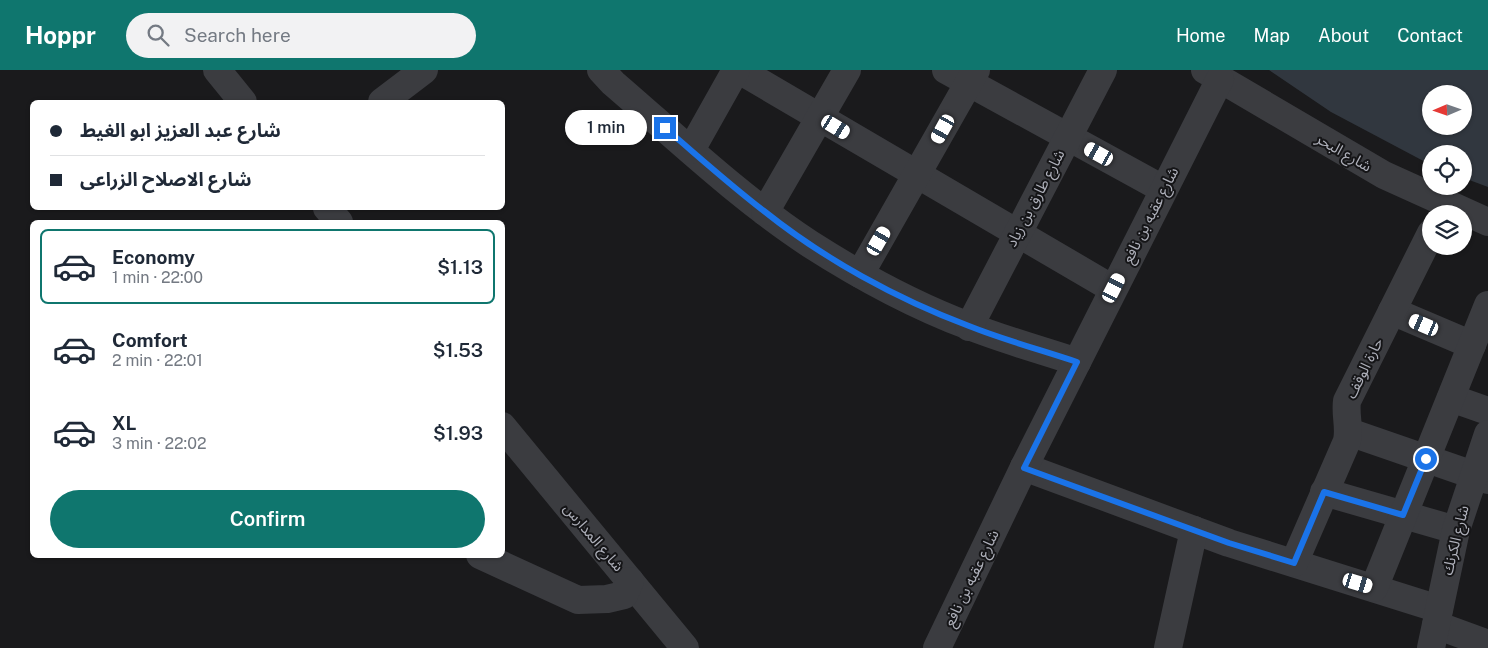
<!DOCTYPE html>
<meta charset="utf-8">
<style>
:root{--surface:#fff;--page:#f2f2f3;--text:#1f2937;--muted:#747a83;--line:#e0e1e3;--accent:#0f766e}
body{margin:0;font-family:"Public Sans","Noto Sans Arabic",sans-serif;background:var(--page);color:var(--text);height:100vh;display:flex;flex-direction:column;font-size:19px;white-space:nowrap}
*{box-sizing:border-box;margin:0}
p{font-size:16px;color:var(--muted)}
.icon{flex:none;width:28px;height:28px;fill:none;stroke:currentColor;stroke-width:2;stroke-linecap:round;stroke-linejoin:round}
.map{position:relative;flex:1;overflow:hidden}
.drawer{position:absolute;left:30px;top:150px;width:475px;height:338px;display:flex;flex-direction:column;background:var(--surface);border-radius:8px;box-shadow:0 1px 4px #0004}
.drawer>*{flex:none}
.top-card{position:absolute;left:30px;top:30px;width:475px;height:110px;border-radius:8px;box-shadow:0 1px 4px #0004;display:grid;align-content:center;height:110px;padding:0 20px;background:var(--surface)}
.needle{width:32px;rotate:268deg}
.fabs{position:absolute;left:1422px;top:15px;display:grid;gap:10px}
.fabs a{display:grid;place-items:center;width:50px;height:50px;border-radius:50%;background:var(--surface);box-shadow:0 1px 4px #0004;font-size:25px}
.end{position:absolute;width:22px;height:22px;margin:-11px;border:6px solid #1a73e8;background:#fff;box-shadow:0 0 0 2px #fff}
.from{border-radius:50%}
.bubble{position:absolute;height:35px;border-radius:18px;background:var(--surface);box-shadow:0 1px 4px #0004;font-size:16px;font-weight:600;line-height:35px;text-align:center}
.car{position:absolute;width:15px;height:30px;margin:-15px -8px;border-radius:6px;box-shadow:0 0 4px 1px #0007;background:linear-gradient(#fff 24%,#345 0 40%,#fff 0 76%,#345 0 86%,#fff 0)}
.top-card b{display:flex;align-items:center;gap:18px;height:48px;font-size:19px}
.top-card b+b{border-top:1px solid var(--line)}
.top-card i{width:12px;height:12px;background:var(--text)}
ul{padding:9px 0 0;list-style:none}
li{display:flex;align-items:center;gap:15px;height:75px;margin:0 10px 8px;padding:0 10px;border:2px solid transparent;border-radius:8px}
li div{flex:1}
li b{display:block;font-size:19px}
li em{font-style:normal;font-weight:600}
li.selected{border-color:var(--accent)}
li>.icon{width:45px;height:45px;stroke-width:1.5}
.action{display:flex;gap:10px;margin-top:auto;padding:10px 20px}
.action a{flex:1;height:58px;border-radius:30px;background:var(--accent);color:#fff;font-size:20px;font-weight:600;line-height:58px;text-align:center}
header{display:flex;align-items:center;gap:30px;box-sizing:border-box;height:70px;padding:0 25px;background:var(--accent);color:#fff}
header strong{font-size:24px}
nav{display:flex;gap:28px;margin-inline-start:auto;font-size:18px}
.search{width:350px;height:45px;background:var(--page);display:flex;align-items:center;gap:12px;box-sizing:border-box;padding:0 18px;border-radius:28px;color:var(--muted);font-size:19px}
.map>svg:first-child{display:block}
</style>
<header>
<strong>Hoppr</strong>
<div class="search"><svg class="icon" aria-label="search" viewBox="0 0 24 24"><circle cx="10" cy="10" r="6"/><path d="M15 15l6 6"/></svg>Search here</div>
<nav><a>Home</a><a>Map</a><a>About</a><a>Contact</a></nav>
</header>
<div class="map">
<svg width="1488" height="578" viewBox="0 0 1488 578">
<rect width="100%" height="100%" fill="#1a1a1c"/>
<path fill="#31373f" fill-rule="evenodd" d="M1269,0H1488V117L1464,108V84H1431V95L1331,42ZM1431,24H1464V56H1431Z"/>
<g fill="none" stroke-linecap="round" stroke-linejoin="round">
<g stroke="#3b3c40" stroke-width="28">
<polyline points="217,0 243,32"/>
<path d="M601,0L613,13C677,68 740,128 810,174C860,206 913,235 969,256C1004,270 1041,280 1077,292"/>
<polyline points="739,0 1113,219"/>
<polyline points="946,0 1163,119"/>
<polyline points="1205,0 1384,105 1488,152"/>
<polyline points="382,32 424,0"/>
<polyline points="691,80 736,0"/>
<polyline points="327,138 339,152"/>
<polyline points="765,142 847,0"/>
<polyline points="860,204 976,0"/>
<polyline points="1392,241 1472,275"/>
<polyline points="969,257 1103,0"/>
<polyline points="1451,328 1488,341"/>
<polyline points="502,356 685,578"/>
<polyline points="1349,362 1488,410"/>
<polyline points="1024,397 1229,473 1439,539"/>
<polyline points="1324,422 1456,460"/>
<polyline points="480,485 578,530 607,529 624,525 630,511"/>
<path d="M1294,493L1347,371C1350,357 1345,345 1347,331L1431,163"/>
<polyline points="1374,518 1488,235"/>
<polyline points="1436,555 1488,574"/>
<polyline points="937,578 1024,397 1220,9"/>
<polyline points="1168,578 1194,460"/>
<polyline points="1431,578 1456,460 1488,364"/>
</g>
</g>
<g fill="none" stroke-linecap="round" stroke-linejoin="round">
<path stroke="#1a73e8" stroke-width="6" d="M665,58C698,86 730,115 764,141C824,189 897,229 969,256C1004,270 1041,280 1077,292L1024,398L1229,473L1294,493L1324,422L1403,445L1426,389"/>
</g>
<g text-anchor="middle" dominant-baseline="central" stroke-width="4" stroke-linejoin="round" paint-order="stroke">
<g font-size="15" fill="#aeb0ba" stroke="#151517">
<text transform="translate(1344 82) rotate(30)">شارع البحر</text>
<text transform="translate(1035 128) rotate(-62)">شارع طارق بن زياد</text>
<text transform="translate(1150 145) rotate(-63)">شارع عقبه بن نافع</text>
<text transform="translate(1364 298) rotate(-64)">حارة الوقف</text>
<text transform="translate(594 467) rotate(50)">شارع المدارس</text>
<text transform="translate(1455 470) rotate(-76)">شارع الكرنك</text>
<text transform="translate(971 508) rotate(-64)">شارع عقبه بن نافع</text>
</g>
</g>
</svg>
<div class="fabs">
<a><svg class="needle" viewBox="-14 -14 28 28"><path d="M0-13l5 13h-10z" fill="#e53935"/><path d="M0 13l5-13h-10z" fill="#747a83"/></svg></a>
<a><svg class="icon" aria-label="locate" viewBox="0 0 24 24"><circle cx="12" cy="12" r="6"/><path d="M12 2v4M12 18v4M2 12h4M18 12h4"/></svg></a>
<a><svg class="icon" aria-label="layers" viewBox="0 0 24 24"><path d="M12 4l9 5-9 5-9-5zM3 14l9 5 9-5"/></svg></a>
</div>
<i class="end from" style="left:1426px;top:389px"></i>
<i class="end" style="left:665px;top:58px"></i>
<div class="bubble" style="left:565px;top:40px;width:82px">1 min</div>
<i class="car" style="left:836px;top:57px;rotate:121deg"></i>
<i class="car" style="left:943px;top:59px;rotate:209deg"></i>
<i class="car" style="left:1099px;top:84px;rotate:299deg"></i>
<i class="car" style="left:879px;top:171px;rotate:30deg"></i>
<i class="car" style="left:1114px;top:218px;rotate:27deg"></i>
<i class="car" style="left:1424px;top:255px;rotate:293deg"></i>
<i class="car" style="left:1358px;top:513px;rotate:107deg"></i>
<div class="top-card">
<b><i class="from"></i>شارع عبد العزيز ابو الغيط</b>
<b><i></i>شارع الاصلاح الزراعى</b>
</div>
<section class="drawer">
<ul>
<li class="selected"><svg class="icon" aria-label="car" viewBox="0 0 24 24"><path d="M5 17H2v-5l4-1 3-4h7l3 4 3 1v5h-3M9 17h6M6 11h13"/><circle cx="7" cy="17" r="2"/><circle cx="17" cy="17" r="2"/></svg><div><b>Economy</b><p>1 min · 22:00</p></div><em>$1.13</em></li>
<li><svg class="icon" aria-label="car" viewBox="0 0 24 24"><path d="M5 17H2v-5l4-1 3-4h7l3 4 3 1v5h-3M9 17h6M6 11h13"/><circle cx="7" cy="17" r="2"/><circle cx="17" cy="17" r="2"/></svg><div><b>Comfort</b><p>2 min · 22:01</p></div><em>$1.53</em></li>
<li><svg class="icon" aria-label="car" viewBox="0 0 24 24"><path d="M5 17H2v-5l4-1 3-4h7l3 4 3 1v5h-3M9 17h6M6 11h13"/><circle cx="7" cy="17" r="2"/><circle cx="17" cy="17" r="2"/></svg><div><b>XL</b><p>3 min · 22:02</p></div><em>$1.93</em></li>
</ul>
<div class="action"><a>Confirm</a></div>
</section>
</div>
